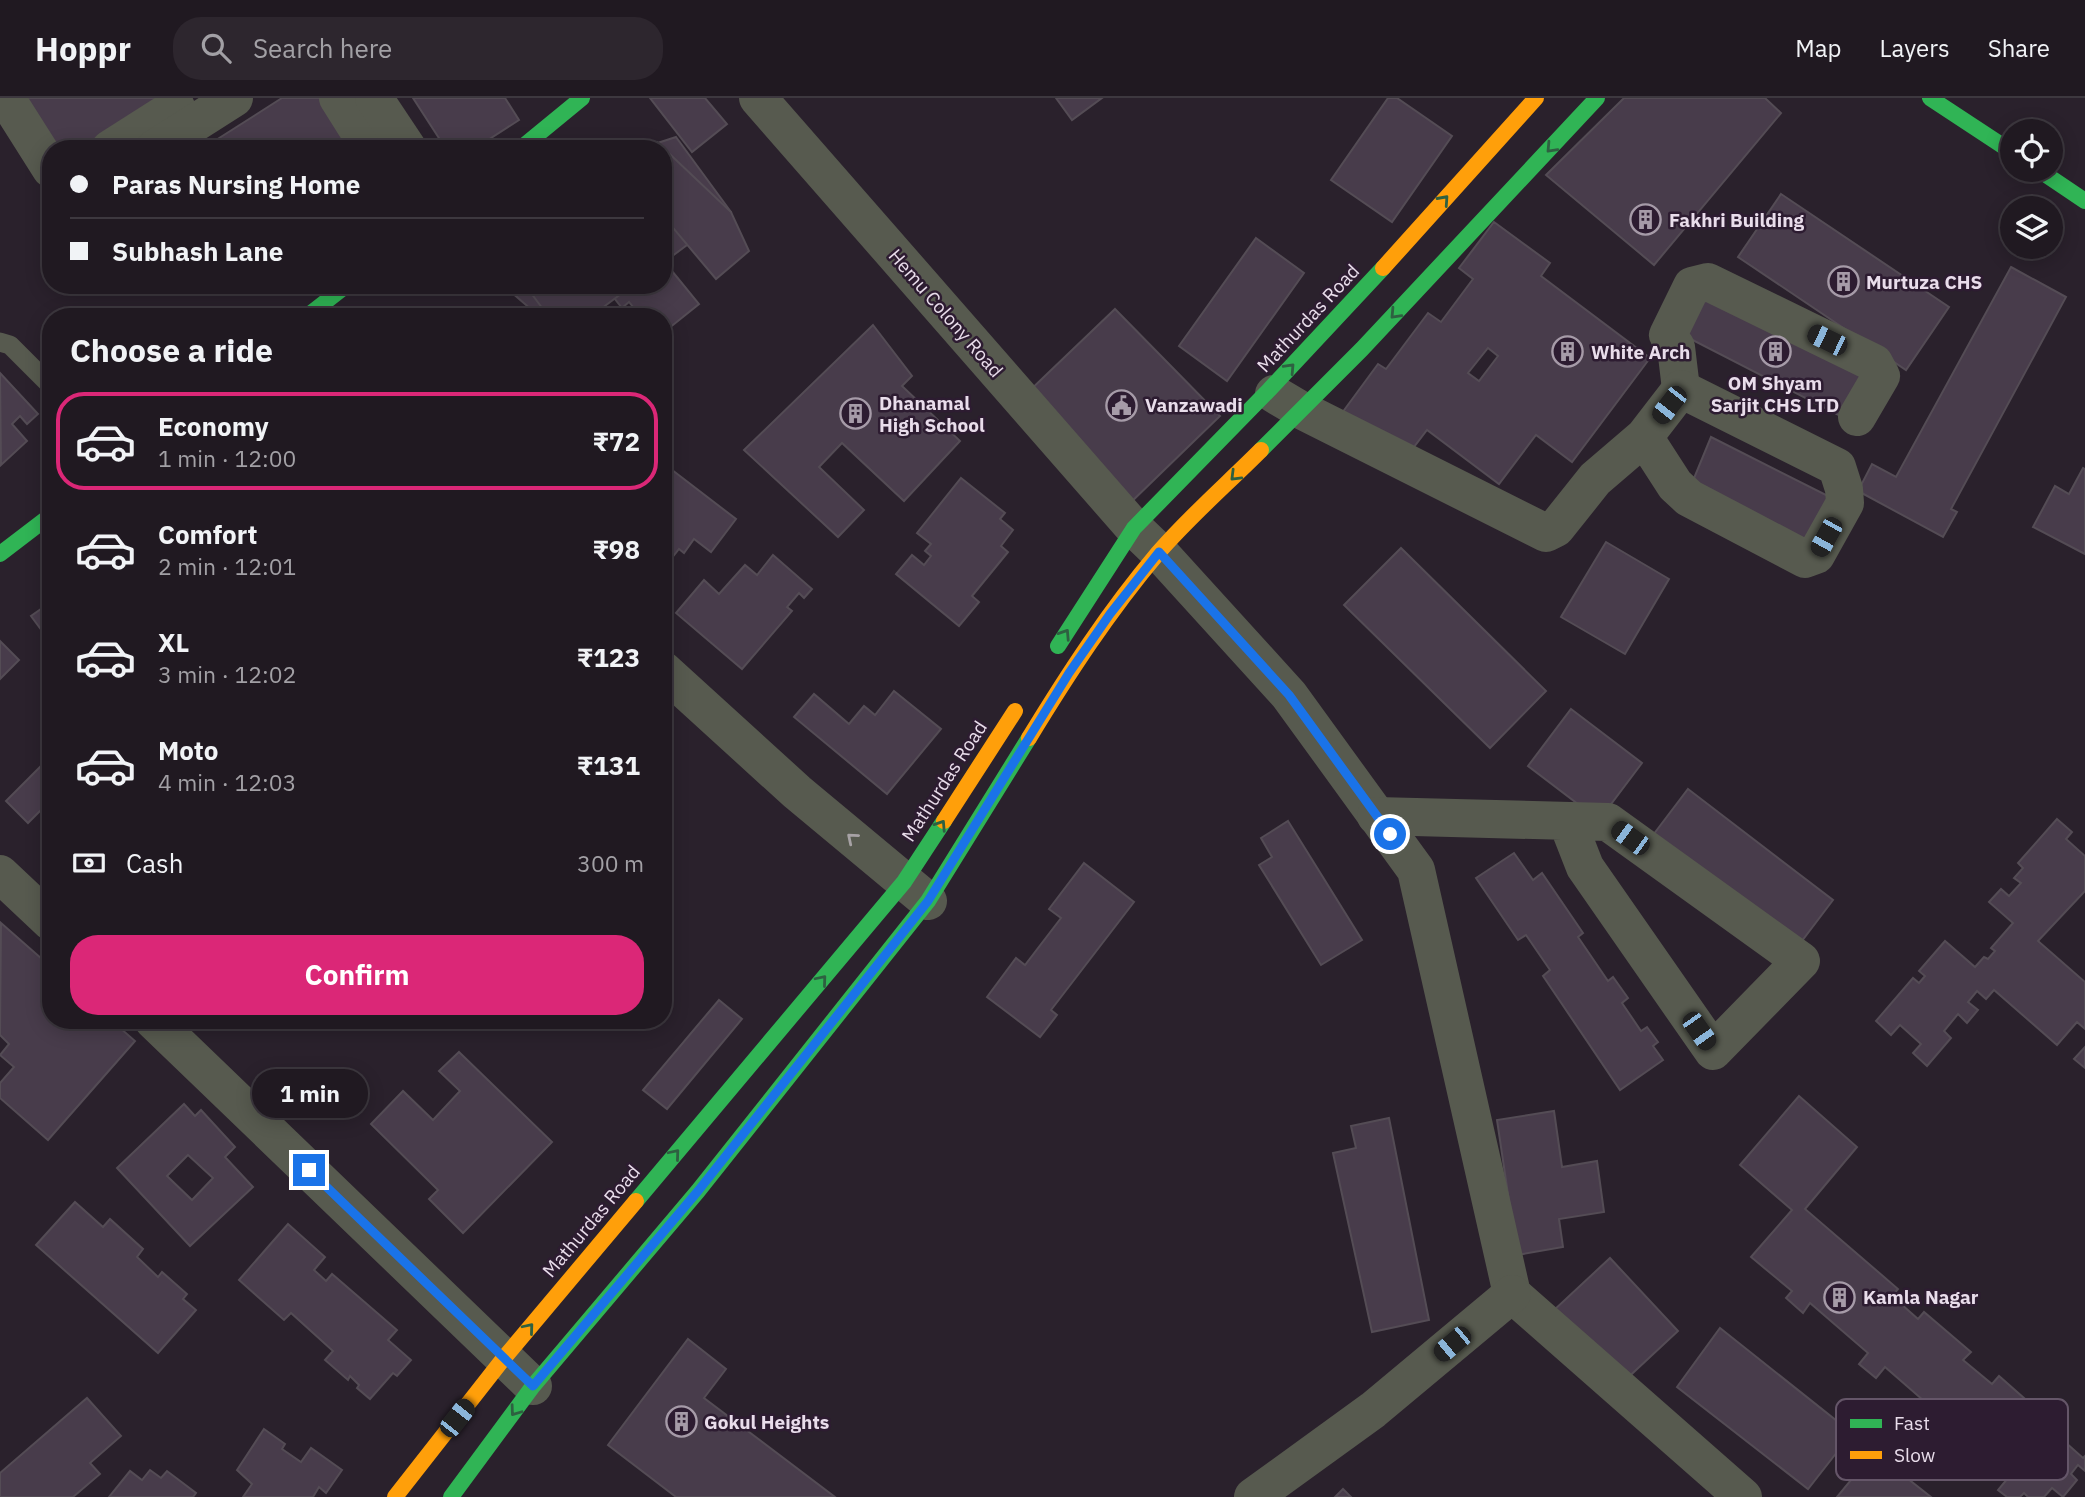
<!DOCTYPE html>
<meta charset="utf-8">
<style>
:root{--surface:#201921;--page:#2d262e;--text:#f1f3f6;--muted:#a2a0a5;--line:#3d383f;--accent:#db2777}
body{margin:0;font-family:"IBM Plex Sans",sans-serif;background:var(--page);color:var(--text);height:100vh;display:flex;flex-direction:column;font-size:26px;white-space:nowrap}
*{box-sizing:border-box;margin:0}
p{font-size:23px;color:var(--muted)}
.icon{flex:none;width:38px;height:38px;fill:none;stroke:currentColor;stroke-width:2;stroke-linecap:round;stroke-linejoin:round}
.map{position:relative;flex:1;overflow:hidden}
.drawer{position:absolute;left:42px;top:210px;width:630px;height:721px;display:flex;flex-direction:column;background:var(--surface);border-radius:28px;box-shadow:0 4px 18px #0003,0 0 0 2px var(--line)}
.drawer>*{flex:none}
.guide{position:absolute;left:42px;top:42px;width:630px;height:154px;border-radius:28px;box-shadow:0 4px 18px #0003,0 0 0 2px var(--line);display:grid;align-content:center;height:154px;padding:0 28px;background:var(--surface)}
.fabs{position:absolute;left:2000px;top:21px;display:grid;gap:14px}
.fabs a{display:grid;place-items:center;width:63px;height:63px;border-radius:50%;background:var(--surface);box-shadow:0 4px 18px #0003,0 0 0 2px var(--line);font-size:35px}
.end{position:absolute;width:32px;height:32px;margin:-16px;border:9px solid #1a73e8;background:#fff;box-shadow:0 0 0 4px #fff}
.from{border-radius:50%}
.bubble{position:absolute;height:49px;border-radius:24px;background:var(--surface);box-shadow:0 4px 18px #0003,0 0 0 2px var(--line);font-size:23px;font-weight:800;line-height:49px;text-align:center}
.car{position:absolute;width:21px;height:42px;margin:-21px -10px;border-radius:9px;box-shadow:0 0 5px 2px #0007;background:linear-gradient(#222 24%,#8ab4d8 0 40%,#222 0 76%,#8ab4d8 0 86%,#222 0)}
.guide b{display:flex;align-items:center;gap:24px;height:66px;font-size:26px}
.guide b+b{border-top:2px solid var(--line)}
.guide i{width:18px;height:18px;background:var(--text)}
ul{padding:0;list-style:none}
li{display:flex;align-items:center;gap:21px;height:98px;margin:0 14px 10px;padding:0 14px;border:4px solid transparent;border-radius:28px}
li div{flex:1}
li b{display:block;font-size:26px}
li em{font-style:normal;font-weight:800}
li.selected{border-color:var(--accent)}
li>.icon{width:63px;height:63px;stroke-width:1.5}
h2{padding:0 28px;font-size:32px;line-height:84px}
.pay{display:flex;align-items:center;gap:18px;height:77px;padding:0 28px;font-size:26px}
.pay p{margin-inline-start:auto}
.action{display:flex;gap:14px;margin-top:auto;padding:14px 28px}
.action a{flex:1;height:80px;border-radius:28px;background:var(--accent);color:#fff;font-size:28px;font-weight:800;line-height:80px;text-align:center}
header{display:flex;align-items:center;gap:42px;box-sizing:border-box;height:98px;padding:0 35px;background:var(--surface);border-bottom:2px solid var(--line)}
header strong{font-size:33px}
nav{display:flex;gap:38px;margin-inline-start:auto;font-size:24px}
.search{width:490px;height:63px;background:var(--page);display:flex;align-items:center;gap:18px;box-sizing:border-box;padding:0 24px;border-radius:28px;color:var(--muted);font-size:26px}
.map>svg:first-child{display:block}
</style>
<header>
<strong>Hoppr</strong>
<div class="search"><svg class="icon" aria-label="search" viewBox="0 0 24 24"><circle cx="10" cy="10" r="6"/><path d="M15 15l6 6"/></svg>Search here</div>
<nav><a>Map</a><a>Layers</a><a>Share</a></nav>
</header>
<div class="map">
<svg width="2085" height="1399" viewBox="0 0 2085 1399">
<rect width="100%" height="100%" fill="#2a212c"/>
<g fill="#483c4b" stroke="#544c55" stroke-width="2" fill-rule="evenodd">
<polygon points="26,0 177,0 96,51 58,51"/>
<polygon points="282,0 331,0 353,35 327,51 202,51"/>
<polygon points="413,0 505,0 519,22 474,51 446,51"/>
<polygon points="650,0 705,0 727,26 692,54"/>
<polygon points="1056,0 1102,0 1072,22"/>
<polygon points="1388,0 1397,0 1452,38 1392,124 1331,82"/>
<polygon points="1624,0 1765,0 1781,15 1654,167 1546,77"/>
<polygon points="676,39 731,114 663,165 663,51 639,51"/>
<polygon points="657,44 731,114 749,153 716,181 663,118 663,51 648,51"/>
<polygon points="1781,96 1949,209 1906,272 1738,159"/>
<path d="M1494,124L1550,165L1541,178L1650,260L1572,364L1536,337L1499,386L1427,332L1404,362L1342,315L1378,266L1386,271L1428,215L1441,224L1473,181L1459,170ZM1488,250L1498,258L1479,283L1468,275Z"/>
<polygon points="1256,140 1304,175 1227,283 1179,248"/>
<polygon points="663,162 699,206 663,235 663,219 641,219 629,204 622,210 604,187 663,187"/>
<polygon points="2011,169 2066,199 1951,411 1957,414 1943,439 1858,393 1872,366 1896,379"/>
<polygon points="503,187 580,187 606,219 540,219"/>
<polygon points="525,187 633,187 590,219 549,219"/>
<polygon points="1704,188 1873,272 1850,323 1679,235"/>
<polygon points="1115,211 1220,318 1126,409 1025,297"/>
<polygon points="873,227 912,278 902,288 960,343 904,403 842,345 819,369 864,412 838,439 744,352"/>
<polygon points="0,275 38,316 27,326 20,318 12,326 27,343 1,367"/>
<polygon points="1711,339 1832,400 1810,449 1692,385"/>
<polygon points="663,365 736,421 711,454 694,441 684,455 679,451 664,470"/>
<polygon points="2083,370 2085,371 2085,456 2033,429 2055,388 2069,396"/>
<polygon points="961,380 1005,415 1000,421 1013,432 1001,448 1008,454 972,498 979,504 959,528 896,476 912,457 924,467 931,458 925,453 931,446 917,435"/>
<polygon points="1606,444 1669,481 1625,556 1561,519"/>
<polygon points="1401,450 1546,593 1490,650 1344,507"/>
<polygon points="773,457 812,491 804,500 799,495 787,509 792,513 742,571 676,515 704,482 719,496 745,467 757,477"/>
<polygon points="51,504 51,545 31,518"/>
<polygon points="0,543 19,562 0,581"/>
<polygon points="894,593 941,631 887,696 794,619 814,596 849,626 864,608 875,617"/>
<polygon points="1571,611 1642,665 1599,722 1528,668"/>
<polygon points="40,669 51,679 51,720 42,711 28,725 6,703"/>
<polygon points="1688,691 1833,802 1795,852 1650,741"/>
<polygon points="2057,721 2072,734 2066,741 2085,758 2085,793 2038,843 2085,884 2085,931 2077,924 2057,947 1994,892 1986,901 1977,893 1968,904 1978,912 1967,925 1958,916 1944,933 1951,940 1927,968 1913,955 1921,946 1900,927 1891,937 1876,923 1913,880 1919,885 1925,878 1919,873 1945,843 1975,869 1984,859 1988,861 1995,853 1991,850 2013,825 1989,804 2001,791 2009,798 2021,785 2014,780 2023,770 2018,765"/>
<polygon points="1288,723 1362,842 1321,867 1259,767 1272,759 1261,740"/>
<polygon points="1514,755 1533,782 1542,775 1583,835 1578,839 1608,883 1613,879 1628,900 1622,905 1641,933 1647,929 1658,944 1653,948 1663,962 1620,992 1543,878 1550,872 1526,837 1518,842 1476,780"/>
<polygon points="1084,765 1134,804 1051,912 1057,917 1040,939 987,899 1016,860 1025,867 1061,820 1049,811"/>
<polygon points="1,825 51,869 51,922 111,922 135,943 48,1042 0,1000 0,985 14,969 0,957 9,946 0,937"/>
<polygon points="719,902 742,921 667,1011 643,992"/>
<polygon points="2085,949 2085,970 2074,961"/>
<polygon points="459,954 552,1044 463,1135 429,1101 438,1092 371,1026 403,993 433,1022 460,993 439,973"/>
<polygon points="1799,998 1857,1049 1805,1111 1898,1191 1892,1198 1918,1221 1924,1214 1971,1254 1963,1262 1992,1286 1999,1278 2042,1316 2034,1326 2061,1349 2065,1344 2083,1360 2085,1358 2085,1373 2078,1367 2071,1376 2077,1382 2063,1399 2052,1390 2044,1399 2028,1399 2024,1395 2020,1399 2007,1399 1998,1392 2008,1380 1954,1333 1945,1343 1928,1329 1939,1316 1885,1269 1876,1280 1859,1266 1868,1255 1810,1205 1803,1215 1786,1200 1792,1193 1751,1159 1792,1112 1740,1067"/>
<path d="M184,1006L195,1018L201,1012L235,1049L225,1059L253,1089L190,1148L117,1070ZM188,1057L213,1080L192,1102L167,1078Z"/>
<polygon points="1554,1013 1562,1069 1597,1063 1604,1114 1559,1121 1563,1149 1517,1157 1497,1022"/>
<polygon points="1389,1020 1429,1222 1372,1234 1333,1055 1356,1050 1351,1028"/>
<polygon points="75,1104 103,1129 110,1121 143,1151 137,1159 158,1179 162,1174 187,1196 183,1201 196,1212 158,1255 36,1147"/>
<polygon points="288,1126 325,1159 314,1172 326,1183 332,1176 397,1232 388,1242 411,1262 397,1278 393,1275 370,1301 357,1290 359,1287 350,1278 348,1282 325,1262 333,1253 291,1215 284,1222 239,1182"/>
<polygon points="1610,1160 1678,1233 1621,1286 1553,1213"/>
<polygon points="1720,1230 1852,1335 1808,1391 1677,1289"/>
<polygon points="688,1241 726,1271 704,1300 835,1399 676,1399 608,1347"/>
<polygon points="87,1300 121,1338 90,1365 100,1376 73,1399 0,1399 0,1375"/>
<polygon points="264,1331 285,1346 282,1351 301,1364 311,1350 342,1372 326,1395 319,1389 313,1399 243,1399 252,1386 237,1372"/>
<polygon points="1874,1354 1931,1399 1837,1399"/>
<polygon points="150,1372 161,1380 167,1373 196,1395 193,1399 109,1399 130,1373 142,1382"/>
<polygon points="1343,1391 1351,1399 1335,1399"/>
</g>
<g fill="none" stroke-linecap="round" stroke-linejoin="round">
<polyline stroke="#575a4f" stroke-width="19" points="0,244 10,247 51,288"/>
<g stroke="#575a4f" stroke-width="38">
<polyline points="6,0 51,71"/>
<polyline points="338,0 370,51"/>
<polyline points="374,0 408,51"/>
<polyline points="758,0 1134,430 1159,454 1289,597 1416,772 1512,1196"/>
<polyline points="110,51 176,9"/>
<polyline points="154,51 234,0"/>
<polyline points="1681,291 1676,249 1668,237 1692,188 1708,184 1874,265 1881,278 1857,319"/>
<polyline points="1274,296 1301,312 1546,435 1556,430 1595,381 1644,339 1681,291 1837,369 1844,391 1845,405 1816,457 1805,461 1689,400 1675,387 1644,339"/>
<polyline points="663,572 797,694 928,803"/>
<polyline points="1376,718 1608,724 1801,863 1713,953 1585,769 1567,723"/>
<polyline points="0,776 51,824"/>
<polyline points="153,922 533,1288"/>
<polyline points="1512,1196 1743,1399"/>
<polyline points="1253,1399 1373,1312 1512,1196"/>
</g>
<g stroke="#30b455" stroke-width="16">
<polyline points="1930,0 2012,54"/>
<polyline points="520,51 582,0"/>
<polyline points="2039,72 2085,103"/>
<polyline points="306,219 347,187"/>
<polyline points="1261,352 1362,251 1597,0"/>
<polyline points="0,456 51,417"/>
<polyline points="1058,548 1134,430 1269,292 1383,170"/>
<polyline points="636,1103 904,784 944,723"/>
<polyline points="451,1399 533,1288 698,1093 928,803 1029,640"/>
</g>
<g stroke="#ff9f0a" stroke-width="16">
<polyline points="1383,170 1536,0"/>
<path d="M1029,640C1068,576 1109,513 1158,455C1189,419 1227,386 1261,352"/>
<polyline points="944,723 1015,613"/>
<polyline points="395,1399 504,1260 636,1103"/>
</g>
</g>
<defs><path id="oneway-chevron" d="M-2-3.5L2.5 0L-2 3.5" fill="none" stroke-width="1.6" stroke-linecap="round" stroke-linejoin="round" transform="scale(1.75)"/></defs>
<g stroke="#2e6041">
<use href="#oneway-chevron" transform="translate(1551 50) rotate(133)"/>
<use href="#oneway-chevron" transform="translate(1444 102) rotate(-48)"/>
<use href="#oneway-chevron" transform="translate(1395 216) rotate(133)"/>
<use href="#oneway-chevron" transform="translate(1290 270) rotate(-47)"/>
<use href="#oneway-chevron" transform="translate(1235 378) rotate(135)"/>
<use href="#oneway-chevron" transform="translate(1065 536) rotate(-57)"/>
<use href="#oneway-chevron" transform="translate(941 727) rotate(-57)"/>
<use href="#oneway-chevron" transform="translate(822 882) rotate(-50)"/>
<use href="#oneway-chevron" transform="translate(675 1056) rotate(-50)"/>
<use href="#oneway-chevron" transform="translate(529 1230) rotate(-50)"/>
<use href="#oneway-chevron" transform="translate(515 1313) rotate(126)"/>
</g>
<use stroke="#a7a2a5" href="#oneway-chevron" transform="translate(852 740) rotate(-140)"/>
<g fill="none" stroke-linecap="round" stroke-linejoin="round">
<polyline stroke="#1a73e8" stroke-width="9" points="309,1072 533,1288 698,1093 928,803 1069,575 1110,516 1159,454 1289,597 1390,736"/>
</g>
<defs>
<symbol id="building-ring" viewBox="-11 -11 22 22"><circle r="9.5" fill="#2d1c31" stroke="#a69ba8" stroke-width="1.5"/><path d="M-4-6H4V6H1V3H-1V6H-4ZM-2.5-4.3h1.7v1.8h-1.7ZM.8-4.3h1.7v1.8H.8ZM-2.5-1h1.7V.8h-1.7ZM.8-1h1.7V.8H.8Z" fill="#a69ba8"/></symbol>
<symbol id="civic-ring" viewBox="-11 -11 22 22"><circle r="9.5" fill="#2d1c31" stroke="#a69ba8" stroke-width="1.5"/><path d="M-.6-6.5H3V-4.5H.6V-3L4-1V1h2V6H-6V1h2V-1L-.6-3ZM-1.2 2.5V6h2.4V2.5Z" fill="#a69ba8"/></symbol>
</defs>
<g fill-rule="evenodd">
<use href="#building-ring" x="1628" y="104" width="35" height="35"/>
<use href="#building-ring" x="1826" y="166" width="35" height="35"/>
<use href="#building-ring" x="1550" y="236" width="35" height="35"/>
<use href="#building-ring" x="1758" y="236" width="35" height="35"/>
<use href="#civic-ring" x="1104" y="290" width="35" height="35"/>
<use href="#building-ring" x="838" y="298" width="35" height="35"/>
<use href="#building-ring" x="1822" y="1182" width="35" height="35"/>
<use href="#building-ring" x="664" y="1306" width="35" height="35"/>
</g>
<g text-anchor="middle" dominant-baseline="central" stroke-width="5" stroke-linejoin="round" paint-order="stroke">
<g font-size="19" font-weight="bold" fill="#e9ddeb" stroke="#2d1c31" text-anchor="start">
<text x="1669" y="122">Fakhri Building</text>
<text x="1866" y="184">Murtuza CHS</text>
<text x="1591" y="254">White Arch</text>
<text x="1775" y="285" text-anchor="middle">OM Shyam<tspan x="1775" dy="22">Sarjit CHS LTD</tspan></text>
<text x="879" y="305">Dhanamal<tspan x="879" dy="22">High School</tspan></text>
<text x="1145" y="307">Vanzawadi</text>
<text x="1863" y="1199">Kamla Nagar</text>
<text x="704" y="1324">Gokul Heights</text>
</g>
<g font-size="19" fill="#e9ddeb" stroke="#2d1c31">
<text transform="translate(946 215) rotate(49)">Hemu Colony Road</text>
<text transform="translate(1308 220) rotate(-47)">Mathurdas Road</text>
<text transform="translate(944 683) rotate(-57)">Mathurdas Road</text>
<text transform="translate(591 1123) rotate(-50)">Mathurdas Road</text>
</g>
</g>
<rect x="1836" y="1301" width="232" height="81" rx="10" fill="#2d1c31" stroke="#655669" stroke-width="2"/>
<rect x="1850" y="1321" width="32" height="9" fill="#30b455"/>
<rect x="1850" y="1353" width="32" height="8" fill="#ff9f0a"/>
<g font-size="19" fill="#e9ddeb">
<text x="1894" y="1332">Fast</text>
<text x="1894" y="1364">Slow</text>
</g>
</svg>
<div class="fabs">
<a><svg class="icon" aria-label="locate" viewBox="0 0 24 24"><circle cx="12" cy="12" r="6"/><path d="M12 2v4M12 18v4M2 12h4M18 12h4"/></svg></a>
<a><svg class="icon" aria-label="layers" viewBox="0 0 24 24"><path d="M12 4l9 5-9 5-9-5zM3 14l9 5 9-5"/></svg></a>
</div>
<i class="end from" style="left:1390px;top:736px"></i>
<i class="end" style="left:309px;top:1072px"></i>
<div class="bubble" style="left:252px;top:971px;width:116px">1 min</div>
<i class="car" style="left:1827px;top:242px;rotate:296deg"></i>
<i class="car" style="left:1669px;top:307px;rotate:218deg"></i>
<i class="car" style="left:1826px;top:439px;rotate:209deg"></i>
<i class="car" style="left:1630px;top:740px;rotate:306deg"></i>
<i class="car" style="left:1699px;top:933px;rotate:145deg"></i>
<i class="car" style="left:1452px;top:1246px;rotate:230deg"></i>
<i class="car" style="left:457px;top:1320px;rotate:38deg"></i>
<div class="guide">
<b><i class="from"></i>Paras Nursing Home</b>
<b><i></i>Subhash Lane</b>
</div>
<section class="drawer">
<h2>Choose a ride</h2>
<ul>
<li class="selected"><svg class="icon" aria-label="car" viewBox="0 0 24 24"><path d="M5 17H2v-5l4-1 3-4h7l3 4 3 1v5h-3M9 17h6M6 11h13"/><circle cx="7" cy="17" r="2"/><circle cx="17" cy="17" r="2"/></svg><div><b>Economy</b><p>1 min · 12:00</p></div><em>₹72</em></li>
<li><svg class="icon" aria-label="car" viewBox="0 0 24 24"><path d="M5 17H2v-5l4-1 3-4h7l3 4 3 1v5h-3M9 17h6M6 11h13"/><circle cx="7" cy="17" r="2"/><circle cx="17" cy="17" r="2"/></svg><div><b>Comfort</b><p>2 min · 12:01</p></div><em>₹98</em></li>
<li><svg class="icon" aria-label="car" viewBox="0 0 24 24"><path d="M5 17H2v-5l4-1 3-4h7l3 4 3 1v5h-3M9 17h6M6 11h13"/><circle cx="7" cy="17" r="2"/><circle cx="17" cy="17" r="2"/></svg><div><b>XL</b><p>3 min · 12:02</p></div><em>₹123</em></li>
<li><svg class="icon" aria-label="car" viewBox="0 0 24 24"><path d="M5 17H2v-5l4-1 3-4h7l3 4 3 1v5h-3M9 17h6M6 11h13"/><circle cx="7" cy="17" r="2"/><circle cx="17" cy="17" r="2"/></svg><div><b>Moto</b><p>4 min · 12:03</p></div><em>₹131</em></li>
</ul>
<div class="pay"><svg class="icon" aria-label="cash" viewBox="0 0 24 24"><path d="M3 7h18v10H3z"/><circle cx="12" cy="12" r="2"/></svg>Cash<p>300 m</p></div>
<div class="action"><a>Confirm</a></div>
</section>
</div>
